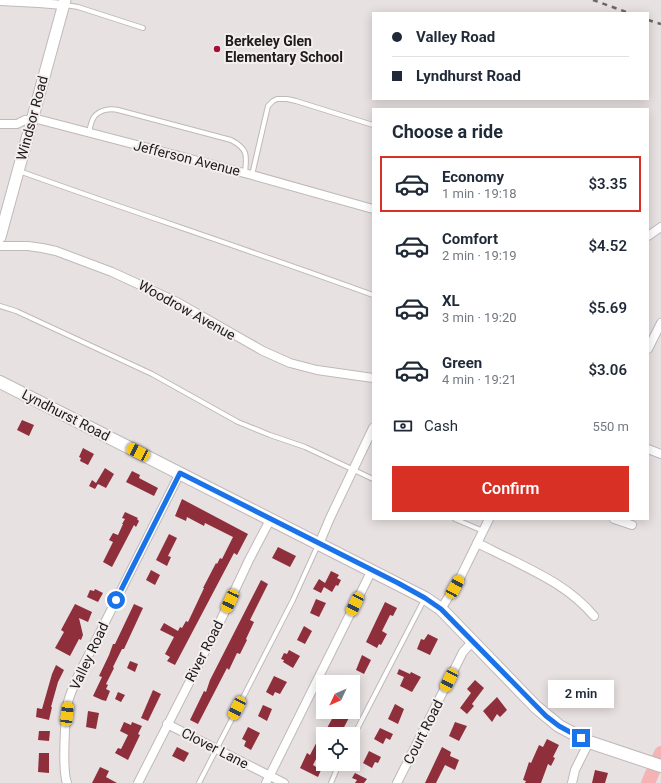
<!DOCTYPE html>
<meta charset="utf-8">
<style>
:root{--surface:#fff;--page:#f2f2f3;--text:#1f2937;--muted:#747a83;--line:#e0e1e3;--accent:#d93025}
body{margin:0;font-family:Roboto,sans-serif;background:var(--page);color:var(--text);height:100vh;display:flex;flex-direction:column;font-size:15px;white-space:nowrap}
*{box-sizing:border-box;margin:0}
p{font-size:13px;color:var(--muted)}
.icon{flex:none;width:22px;height:22px;fill:none;stroke:currentColor;stroke-width:2;stroke-linecap:round;stroke-linejoin:round}
.map{position:relative;flex:1;overflow:hidden}
.drawer{position:absolute;left:372px;top:108px;width:277px;height:412px;display:flex;flex-direction:column;background:var(--surface);border-radius:0px;box-shadow:0 2px 10px #0003}
.drawer>*{flex:none}
.hud{position:absolute;left:372px;top:12px;width:277px;height:88px;border-radius:0px;box-shadow:0 2px 10px #0003;display:grid;align-content:center;height:88px;padding:0 20px;background:var(--surface)}
.needle{width:26px;rotate:226deg}
.buttons{position:absolute;left:316px;top:675px;display:grid;gap:8px}
.buttons a{display:grid;place-items:center;width:44px;height:44px;border-radius:0px;background:var(--surface);box-shadow:0 2px 10px #0003;font-size:20px}
.end{position:absolute;width:18px;height:18px;margin:-9px;border:5px solid #1a73e8;background:#fff;box-shadow:0 0 0 2px #fff}
.from{border-radius:50%}
.bubble{position:absolute;height:28px;border-radius:0px;background:var(--surface);box-shadow:0 2px 10px #0003;font-size:13px;font-weight:600;line-height:28px;text-align:center}
.car{position:absolute;width:12px;height:24px;margin:-12px -6px;border-radius:5px;box-shadow:0 0 3px 1px #0007;background:linear-gradient(#f5c518 24%,#345 0 40%,#f5c518 0 76%,#345 0 86%,#f5c518 0)}
.hud b{display:flex;align-items:center;gap:14px;height:38px;font-size:15px}
.hud b+b{border-top:1px solid var(--line)}
.hud i{width:10px;height:10px;background:var(--text)}
ul{padding:0;list-style:none}
li{display:flex;align-items:center;gap:12px;height:56px;margin:0 8px 6px;padding:0 12px;border:2px solid transparent;border-radius:0px}
li div{flex:1}
li b{display:block;font-size:15px}
li em{font-style:normal;font-weight:600}
li.on{border-color:var(--accent)}
li>.icon{width:36px;height:36px;stroke-width:1.5}
h2{padding:0 20px;font-size:18px;line-height:48px}
.pay{display:flex;align-items:center;gap:10px;height:44px;padding:0 20px;font-size:15px}
.pay p{margin-inline-start:auto}
.primary-button{display:flex;gap:8px;margin-top:auto;padding:8px 20px}
.primary-button a{flex:1;height:46px;border-radius:0px;background:var(--accent);color:#fff;font-size:16px;font-weight:600;line-height:46px;text-align:center}
.map>svg:first-child{display:block}
</style>
<div class="map">
<svg width="661" height="783" viewBox="0 0 661 783">
<rect width="100%" height="100%" fill="#e8e1e1"/>
<g fill="none" stroke-linecap="round" stroke-linejoin="round">
<polyline stroke="#f5b3b6" stroke-width="14" points="648,783 661,753"/>
</g>
<g fill="#8f2f3c">
<polygon points="22,420 34,425 29,436 17,430"/>
<polygon points="83,448 94,454 88,465 80,461 81,458 79,457"/>
<polygon points="105,468 114,474 106,488 98,484 95,489 89,486 92,480 96,483"/>
<polygon points="132,471 140,475 139,478 158,488 154,496 126,482"/>
<polygon points="182,499 248,534 237,555 234,553 175,665 167,661 170,657 165,654 174,637 160,630 164,623 178,631 180,627 182,628 186,621 188,622 204,588 203,588 216,563 217,564 220,558 222,559 233,537 205,523 204,526 187,517 186,521 175,516"/>
<polygon points="125,512 138,518 137,519 139,521 136,527 134,525 112,567 103,562 113,542 109,540 113,533 118,535 123,524 122,524 125,519 122,518"/>
<polygon points="169,534 177,538 168,556 171,557 167,566 156,560"/>
<polygon points="278,547 296,556 290,567 272,558"/>
<polygon points="151,570 160,575 155,585 146,580"/>
<polygon points="331,571 339,575 337,578 341,580 338,586 336,585 332,592 324,587 321,593 313,589 319,579 325,583"/>
<polygon points="261,580 268,584 250,620 254,622 246,639 247,640 240,654 237,653 229,670 227,668 198,724 190,720 204,691 206,692 210,680"/>
<polygon points="95,589 103,593 98,602 87,597 90,590 94,591"/>
<polygon points="316,599 326,603 319,617 310,613"/>
<polygon points="385,602 397,608 393,616 390,615 382,631 387,634 381,645 379,644 377,648 366,642"/>
<polygon points="75,604 92,612 88,622 79,618 83,635 81,640 79,639 70,656 55,648 64,632 61,630"/>
<polygon points="134,604 143,608 124,649 122,649 113,667 114,668 106,684 108,685 106,689 110,691 106,701 102,700 93,696 102,677 99,676 109,655 113,644 115,644"/>
<polygon points="304,626 312,631 305,644 297,640"/>
<polygon points="428,634 438,639 430,655 417,649 421,639 424,640"/>
<polygon points="289,650 300,656 293,668 283,662 284,660 281,659 284,653 287,654"/>
<polygon points="362,655 371,660 364,674 356,670"/>
<polygon points="130,661 138,664 135,672 127,668"/>
<polygon points="56,665 64,670 58,682 51,707 52,707 49,720 36,717 37,708 42,709 52,674"/>
<polygon points="399,669 410,674 411,672 421,677 412,692 400,686 404,677 397,674"/>
<polygon points="274,676 287,682 280,694 275,692 273,696 266,692"/>
<polygon points="475,680 484,688 472,704 474,706 467,714 460,708 471,693 467,689"/>
<polygon points="353,683 360,686 353,700"/>
<polygon points="153,690 161,694 148,721 141,718"/>
<polygon points="118,692 125,695 121,702 115,699"/>
<polygon points="497,697 507,710 500,717 497,714 492,722 483,711"/>
<polygon points="395,704 404,709 398,724 388,719"/>
<polygon points="263,705 272,709 267,721 258,716"/>
<polygon points="88,711 99,713 96,729 86,727"/>
<polygon points="323,712 352,712 342,731 338,729 336,734 326,730 333,717"/>
<polygon points="124,722 131,725 132,722 142,726 138,734 140,735 128,760 115,753 118,748 121,749 128,735 120,731"/>
<polygon points="455,722 467,726 459,741 449,736"/>
<polygon points="248,727 260,733 251,750 244,746 246,741 242,739"/>
<polygon points="380,728 393,734 390,740 386,738 383,744 374,739"/>
<polygon points="323,730 323,745 313,765 321,770 318,777 300,768 301,766 307,753 310,755"/>
<polygon points="39,731 50,731 49,741 38,740"/>
<polygon points="547,739 559,745 553,757 555,758 551,766 548,764 541,783 525,783 526,781 523,780 529,762 531,763 539,745 543,747"/>
<polygon points="177,747 189,753 184,762 172,756"/>
<polygon points="442,747 451,752 450,756 459,760 455,770 445,765 436,783 425,783"/>
<polygon points="369,751 381,757 378,763 375,762 372,768 363,763"/>
<polygon points="39,753 49,753 49,773 38,772"/>
<polygon points="100,767 109,771 106,777 117,783 92,783"/>
<polygon points="595,770 608,773 605,783 592,783"/>
<polygon points="355,773 367,779 364,783 355,783 357,780 352,778"/>
</g>
<g fill="none" stroke-linecap="round" stroke-linejoin="round">
<defs>
<g id="service">
<polyline points="65,5 78,7 143,28"/>
<path d="M89,133C90,128 91,121 94,117C99,110 110,108 118,110L231,140C248,149 247,155 245,173"/>
<path d="M19,171C136,213 255,252 373,295"/>
<polyline points="252,175 268,106 273,101 277,99 287,99 296,101 373,125"/>
<polyline points="0,306 16,311 152,374 238,422 270,435 305,447 373,479"/>
<polyline points="455,519 483,531"/>
<polyline points="353,737 424,600"/>
<polyline points="199,783 293,600 318,545"/>
<polyline points="331,783 339,764"/>
</g>
<g id="minor">
<polyline points="0,1 39,3 63,5"/>
<polyline points="0,124 17,124 25,120 37,119 252,175 373,209"/>
<polyline points="648,236 661,227"/>
<polyline points="0,246 28,246 42,248 56,251 112,272 177,302 263,351 290,363 317,370 373,378"/>
<polyline points="648,349 661,323"/>
<polyline points="648,449 661,454"/>
<polyline points="614,519 632,525"/>
<path d="M477,543C488,548 499,554 510,559C542,575 570,588 594,616"/>
<polyline points="319,544 330,518 373,428"/>
<polyline points="441,609 459,580 489,519"/>
<polyline points="167,724 284,783"/>
<path d="M67,783C62,770 65,716 68,702C70,694 74,686 77,678L180,473"/>
<polyline points="138,783 217,628 249,560 270,520"/>
<polyline points="266,783 372,570"/>
<polyline points="397,783 463,652 473,641"/>
<polyline points="572,783 575,770 589,742"/>
</g>
<polyline id="tertiary" points="0,237 65,0"/>
<polyline id="secondary" points="0,382 425,598 441,609 536,707 559,726 589,742 661,766"/>
</defs>
<use href="#service" stroke="#c0b9b9" stroke-width="6"/>
<use href="#minor" stroke="#c0b9b9" stroke-width="10"/>
<use href="#tertiary" stroke="#c0b9b9" stroke-width="13"/>
<use href="#secondary" stroke="#c0b9b9" stroke-width="14"/>
<use href="#service" stroke="#fff" stroke-width="4"/>
<use href="#minor" stroke="#fff" stroke-width="8"/>
<use href="#tertiary" stroke="#fff" stroke-width="11"/>
<use href="#secondary" stroke="#fff" stroke-width="12"/>
<g stroke="#6c6767" stroke-width="2.5" stroke-dasharray="5 5" stroke-linecap="butt">
<polyline points="593,0 629,13"/>
<polyline points="648,20 661,24"/>
</g>
</g>
<g fill="none" stroke-linecap="round" stroke-linejoin="round">
<polyline stroke="#1a73e8" stroke-width="5" points="116,600 180,473 398,583 425,598 441,609 546,716 559,726 581,738"/>
</g>
<circle fill="#a70e36" stroke="#f5eeee" stroke-width="1.5" cx="217" cy="49" r="4"/>
<g text-anchor="middle" dominant-baseline="central" stroke-width="4" stroke-linejoin="round" paint-order="stroke">
<g font-size="14" font-weight="bold" fill="#1e1b1b" stroke="#f5eeee" text-anchor="start">
<text x="225" y="41">Berkeley Glen<tspan x="225" dy="16">Elementary School</tspan></text>
</g>
<g font-size="14" fill="#1e1b1b" stroke="#f5eeee">
<text transform="translate(32 118) rotate(-75)">Windsor Road</text>
<text transform="translate(187 158) rotate(14)">Jefferson Avenue</text>
<text transform="translate(187 310) rotate(29)">Woodrow Avenue</text>
<text transform="translate(66 415) rotate(27)">Lyndhurst Road</text>
<text transform="translate(204 651) rotate(-63)">River Road</text>
<text transform="translate(89 656) rotate(-65)">Valley Road</text>
<text transform="translate(423 732) rotate(-63)">Court Road</text>
<text transform="translate(215 748) rotate(27)">Clover Lane</text>
</g>
</g>
</svg>
<div class="buttons">
<a><svg class="needle" viewBox="-14 -14 28 28"><path d="M0-13l5 13h-10z" fill="#e53935"/><path d="M0 13l5-13h-10z" fill="#747a83"/></svg></a>
<a><svg class="icon" aria-label="locate" viewBox="0 0 24 24"><circle cx="12" cy="12" r="6"/><path d="M12 2v4M12 18v4M2 12h4M18 12h4"/></svg></a>
</div>
<i class="end from" style="left:116px;top:600px"></i>
<i class="end" style="left:581px;top:738px"></i>
<div class="bubble" style="left:548px;top:680px;width:66px">2 min</div>
<i class="car" style="left:138px;top:452px;rotate:297deg"></i>
<i class="car" style="left:455px;top:587px;rotate:29deg"></i>
<i class="car" style="left:230px;top:601px;rotate:205deg"></i>
<i class="car" style="left:355px;top:604px;rotate:206deg"></i>
<i class="car" style="left:449px;top:680px;rotate:207deg"></i>
<i class="car" style="left:237px;top:708px;rotate:207deg"></i>
<i class="car" style="left:67px;top:714px;rotate:7deg"></i>
<div class="hud">
<b><i class="from"></i>Valley Road</b>
<b><i></i>Lyndhurst Road</b>
</div>
<section class="drawer">
<h2>Choose a ride</h2>
<ul>
<li class="on"><svg class="icon" aria-label="car" viewBox="0 0 24 24"><path d="M5 17H2v-5l4-1 3-4h7l3 4 3 1v5h-3M9 17h6M6 11h13"/><circle cx="7" cy="17" r="2"/><circle cx="17" cy="17" r="2"/></svg><div><b>Economy</b><p>1 min · 19:18</p></div><em>$3.35</em></li>
<li><svg class="icon" aria-label="car" viewBox="0 0 24 24"><path d="M5 17H2v-5l4-1 3-4h7l3 4 3 1v5h-3M9 17h6M6 11h13"/><circle cx="7" cy="17" r="2"/><circle cx="17" cy="17" r="2"/></svg><div><b>Comfort</b><p>2 min · 19:19</p></div><em>$4.52</em></li>
<li><svg class="icon" aria-label="car" viewBox="0 0 24 24"><path d="M5 17H2v-5l4-1 3-4h7l3 4 3 1v5h-3M9 17h6M6 11h13"/><circle cx="7" cy="17" r="2"/><circle cx="17" cy="17" r="2"/></svg><div><b>XL</b><p>3 min · 19:20</p></div><em>$5.69</em></li>
<li><svg class="icon" aria-label="car" viewBox="0 0 24 24"><path d="M5 17H2v-5l4-1 3-4h7l3 4 3 1v5h-3M9 17h6M6 11h13"/><circle cx="7" cy="17" r="2"/><circle cx="17" cy="17" r="2"/></svg><div><b>Green</b><p>4 min · 19:21</p></div><em>$3.06</em></li>
</ul>
<div class="pay"><svg class="icon" aria-label="cash" viewBox="0 0 24 24"><path d="M3 7h18v10H3z"/><circle cx="12" cy="12" r="2"/></svg>Cash<p>550 m</p></div>
<div class="primary-button"><a>Confirm</a></div>
</section>
</div>
